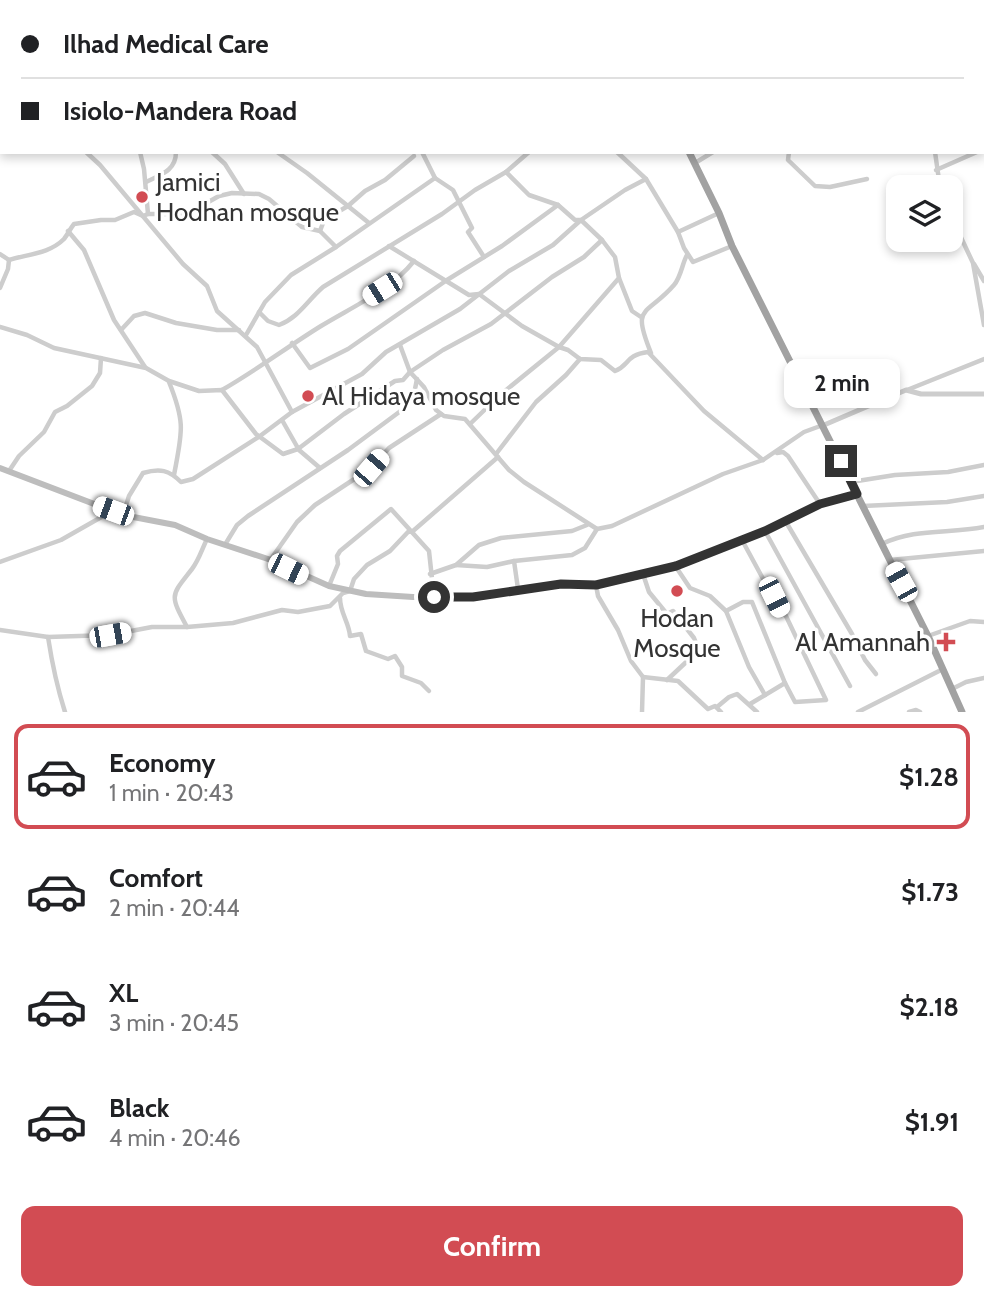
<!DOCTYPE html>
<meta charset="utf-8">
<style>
:root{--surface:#fff;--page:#f6f6f6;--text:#202124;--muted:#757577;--line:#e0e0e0;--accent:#d24c53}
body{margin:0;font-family:Cabin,sans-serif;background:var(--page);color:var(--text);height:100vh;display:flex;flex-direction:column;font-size:26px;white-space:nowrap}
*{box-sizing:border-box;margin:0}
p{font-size:23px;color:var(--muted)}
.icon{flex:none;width:38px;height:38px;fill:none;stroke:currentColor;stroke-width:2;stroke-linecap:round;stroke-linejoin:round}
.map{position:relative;height:712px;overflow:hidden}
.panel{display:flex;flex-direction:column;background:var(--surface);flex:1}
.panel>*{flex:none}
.top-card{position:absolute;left:0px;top:0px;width:985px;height:154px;box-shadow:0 4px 10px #0003;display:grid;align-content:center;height:154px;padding:0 21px;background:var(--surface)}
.tools{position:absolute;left:886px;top:175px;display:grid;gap:14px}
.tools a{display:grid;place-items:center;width:77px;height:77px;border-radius:14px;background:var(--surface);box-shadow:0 4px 10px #0003;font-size:35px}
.end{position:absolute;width:32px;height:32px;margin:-16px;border:9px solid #333;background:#fff;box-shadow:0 0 0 4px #fff}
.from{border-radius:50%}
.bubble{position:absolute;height:49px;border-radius:14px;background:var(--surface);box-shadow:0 4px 10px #0003;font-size:23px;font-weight:700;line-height:49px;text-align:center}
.car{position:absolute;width:21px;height:42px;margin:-21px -10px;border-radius:9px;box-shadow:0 0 5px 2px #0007;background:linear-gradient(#fff 24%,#345 0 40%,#fff 0 76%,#345 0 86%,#fff 0)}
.top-card b{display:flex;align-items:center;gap:24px;height:66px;font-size:26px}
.top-card b+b{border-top:2px solid var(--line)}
.top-card i{width:18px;height:18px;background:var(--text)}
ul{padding:12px 0 0;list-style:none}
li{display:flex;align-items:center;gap:21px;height:105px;margin:0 14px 10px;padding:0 7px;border:4px solid transparent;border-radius:14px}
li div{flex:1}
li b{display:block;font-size:26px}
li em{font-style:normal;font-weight:700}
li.current{border-color:var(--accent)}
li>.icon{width:63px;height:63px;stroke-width:1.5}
.cta{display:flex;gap:14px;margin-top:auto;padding:14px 21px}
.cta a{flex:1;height:80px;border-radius:14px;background:var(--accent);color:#fff;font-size:28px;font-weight:700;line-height:80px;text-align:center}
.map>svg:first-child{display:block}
</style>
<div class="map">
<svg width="984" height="712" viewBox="0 0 984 712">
<rect width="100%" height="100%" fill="#fff"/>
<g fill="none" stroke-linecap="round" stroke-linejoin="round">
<g stroke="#cdcdcd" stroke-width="4.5">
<polyline points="164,0 166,2"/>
<polyline points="227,0 227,2"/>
<polyline points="342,0 343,2"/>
<polyline points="494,0 495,2"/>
<polyline points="690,0 690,2"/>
<polyline points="755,0 757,2"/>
<polyline points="843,0 845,2"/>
<polyline points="196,2 198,0"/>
<polyline points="566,2 567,0"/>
<polyline points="722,2 723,0"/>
<polyline points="895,2 897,0"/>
<polyline points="932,2 932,0"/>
<polyline points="0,75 2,75"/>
<polyline points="0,94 2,95"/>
<polyline points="984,110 984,111"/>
<polyline points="984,150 984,149"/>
<polyline points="86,152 100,165 183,264 207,286 217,311 257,347 292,412"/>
<polyline points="140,152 144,169 148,214"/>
<polyline points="212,152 225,164 244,194"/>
<polyline points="277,152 307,173 369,223"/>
<polyline points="422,152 435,178 453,190 472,228 468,232 484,257"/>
<polyline points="617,152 646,179 678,232"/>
<polyline points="789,152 788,160 815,186 830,187 867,179"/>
<polyline points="935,152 940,187"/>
<polyline points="695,163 713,152"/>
<polyline points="936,170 977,152"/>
<polyline points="506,172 529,152"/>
<path d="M146,182C160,175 176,171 176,152"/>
<polyline points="719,213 678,232 684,248 693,262 732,246"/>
<polyline points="950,214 973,263 984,325"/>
<polyline points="68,231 84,250 114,320 145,367"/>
<polyline points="389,246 469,295 479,294 522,326 559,347 619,278 615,257 602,240"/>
<polyline points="336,247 320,231 323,223 329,217 348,206 365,191 385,180 414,156"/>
<polyline points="0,254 9,260"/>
<path d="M9,260C28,254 49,254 64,239C68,234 70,229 74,224L101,220H115L134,212L143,216L148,214H187L219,196L232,193L259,194L269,199L302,227L320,231"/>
<polyline points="974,264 984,281"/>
<polyline points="619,278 632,311 641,317"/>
<polyline points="0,288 8,269 9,260"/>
<path d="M0,327L27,335L54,348L146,368L169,381L199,391L222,390L256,434L283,454L298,449L344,414L395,381L403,380L410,372L443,350L491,324L552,277L584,257L602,240L581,220H575L558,205L529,195L506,172L475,190L442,214L323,287C307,301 298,318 279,325L268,321L259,312"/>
<polyline points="121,330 134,316 145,313 176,323 217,330 239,330"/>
<polyline points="246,335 265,302 291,275 336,247 435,178"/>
<polyline points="292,343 310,368 348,349 447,280 502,246 558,205"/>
<polyline points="400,345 410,372 424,387 436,410 444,416 465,419 509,470 524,482 597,529 612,526 723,474 763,460 804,432 823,425"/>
<path d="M651,353C631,304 646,317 674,285C681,277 682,264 687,255"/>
<path d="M169,382C186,424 182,432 174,475"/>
<path d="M222,390C257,370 287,347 321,326C352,307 391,290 414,261"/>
<polyline points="907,390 984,359"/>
<polyline points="282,420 299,450 320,468"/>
<path d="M470,424L500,395L559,347L568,350L580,359L601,360L615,371C630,365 625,355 648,352L704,411L763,460"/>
<polyline points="777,453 783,452 788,456 820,504"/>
<polyline points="496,454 536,402 566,375 580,359"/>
<polyline points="9,471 19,456 44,432 55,412 67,406 92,386 100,373 101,358"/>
<polyline points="851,482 895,475 948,472 984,465"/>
<polyline points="863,506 947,502 984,496"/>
<path d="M123,515L129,496L143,473C160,468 169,470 181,482L193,479L260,436L292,412L362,374L386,352L460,309L509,271L553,245L581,220L625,190L646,179"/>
<polyline points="786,522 852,634 865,660 876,674"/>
<polyline points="765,531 850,686"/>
<polyline points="742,540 781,612 785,614 826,700 795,702 785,683 750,704"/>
<polyline points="226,543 237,525 248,516 348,450 406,407 414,394 417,379"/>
<path d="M882,544C915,528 949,534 984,527"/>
<polyline points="271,559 297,522 315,505 371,468 389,448 441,414"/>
<polyline points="890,560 984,551"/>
<polyline points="514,561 518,589"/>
<polyline points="0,562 61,540 112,511"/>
<polyline points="456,565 487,567 514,561 572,555 585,548 597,529"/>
<polyline points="676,567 690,588 710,596 726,611 749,667 765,695"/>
<polyline points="430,574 456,565 479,545 501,538 572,531 587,525"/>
<polyline points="643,574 649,592 667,614 673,611 694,638 699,650 667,680"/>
<polyline points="596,585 598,596 618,630 631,661 643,677 642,712"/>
<polyline points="329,586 338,564 337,556 340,551 391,509 429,551 434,597"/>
<path d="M340,598C340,613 349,622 350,636L361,634L366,651L388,659L395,656L402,667V676L421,683L429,691"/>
<polyline points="726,611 743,602 752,602 785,683"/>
<path d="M187,627C169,594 171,596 192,569C199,560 202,549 207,539"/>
<polyline points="0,630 48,637 110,635 152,627 187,627 233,623 282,610 298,612 330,606 343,593 350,591 354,579 367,565 390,551 408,532 413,531 498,457"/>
<polyline points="928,636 970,621 984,622"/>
<path d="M48,637C52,663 57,687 65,712"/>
<polyline points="643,677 678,681 708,709 715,706 721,712"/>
<polyline points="952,689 966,682 984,678"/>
<polyline points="717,707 729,697 737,694 757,712"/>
<polyline points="858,712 943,669"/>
<polyline points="909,712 916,710 920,712"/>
</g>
<polyline stroke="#cdcdcd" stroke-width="5" points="824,425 906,390 921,394 984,394"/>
<polyline stroke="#bdbdbd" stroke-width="6" points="0,468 123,515 175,525 207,539 271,560 329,586 366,594 413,597 473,597 561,584 596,585 643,574 676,567 765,531 820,504 857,494"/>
<g stroke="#a2a2a2" stroke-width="7">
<polyline points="608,0 609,2"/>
<polyline points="689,152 719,213 732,246 928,636 962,712"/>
</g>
</g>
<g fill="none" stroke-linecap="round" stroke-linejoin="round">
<polyline stroke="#333" stroke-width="9" points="434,597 473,597 561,584 596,585 676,566 765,531 820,504 857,494 841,461"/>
</g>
<g fill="#d24c53" stroke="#fff" stroke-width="2.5">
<circle cx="142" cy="197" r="7"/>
<circle cx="308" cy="396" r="7"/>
<circle cx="677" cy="591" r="7"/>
<path d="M942.5 631.5h7v7h7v7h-7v7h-7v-7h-7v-7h7z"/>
</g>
<g text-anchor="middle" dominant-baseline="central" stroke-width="7" stroke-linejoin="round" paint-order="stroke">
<g font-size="26" fill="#333" stroke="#fff" text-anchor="start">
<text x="156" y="182">Jamici<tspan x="156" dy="30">Hodhan mosque</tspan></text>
<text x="322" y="396">Al Hidaya mosque</text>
<text x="677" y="618" text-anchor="middle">Hodan<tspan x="677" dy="30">Mosque</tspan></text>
<text x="930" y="642" text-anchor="end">Al Amannah</text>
</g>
</g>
</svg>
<div class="tools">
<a><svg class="icon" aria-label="layers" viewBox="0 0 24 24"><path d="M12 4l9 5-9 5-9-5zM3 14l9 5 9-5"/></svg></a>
</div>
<i class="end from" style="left:434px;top:597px"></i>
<i class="end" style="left:841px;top:461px"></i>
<div class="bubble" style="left:784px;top:359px;width:116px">2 min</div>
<i class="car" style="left:382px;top:289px;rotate:238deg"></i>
<i class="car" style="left:371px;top:468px;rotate:41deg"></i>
<i class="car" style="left:113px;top:511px;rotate:290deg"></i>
<i class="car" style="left:288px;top:569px;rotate:116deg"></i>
<i class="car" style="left:901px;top:582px;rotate:331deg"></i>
<i class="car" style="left:774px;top:597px;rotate:154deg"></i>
<i class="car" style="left:110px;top:635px;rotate:80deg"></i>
<div class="top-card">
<b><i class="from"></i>Ilhad Medical Care</b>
<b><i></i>Isiolo-Mandera Road</b>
</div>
</div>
<section class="panel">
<ul>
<li class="current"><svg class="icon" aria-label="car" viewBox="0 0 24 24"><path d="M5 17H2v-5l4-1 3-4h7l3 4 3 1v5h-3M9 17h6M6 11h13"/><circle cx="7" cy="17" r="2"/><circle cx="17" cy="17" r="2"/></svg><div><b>Economy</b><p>1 min · 20:43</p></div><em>$1.28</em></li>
<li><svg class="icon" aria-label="car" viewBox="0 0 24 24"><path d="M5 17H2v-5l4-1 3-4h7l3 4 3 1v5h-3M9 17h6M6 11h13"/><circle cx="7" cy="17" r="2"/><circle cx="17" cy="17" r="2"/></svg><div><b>Comfort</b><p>2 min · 20:44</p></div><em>$1.73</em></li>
<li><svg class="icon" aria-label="car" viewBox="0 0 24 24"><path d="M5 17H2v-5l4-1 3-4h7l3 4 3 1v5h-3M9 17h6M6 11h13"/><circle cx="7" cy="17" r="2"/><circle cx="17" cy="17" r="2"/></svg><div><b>XL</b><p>3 min · 20:45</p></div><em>$2.18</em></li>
<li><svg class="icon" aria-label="car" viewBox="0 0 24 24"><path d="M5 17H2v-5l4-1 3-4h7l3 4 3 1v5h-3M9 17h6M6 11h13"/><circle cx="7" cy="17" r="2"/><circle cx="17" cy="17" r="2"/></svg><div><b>Black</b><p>4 min · 20:46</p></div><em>$1.91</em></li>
</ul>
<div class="cta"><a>Confirm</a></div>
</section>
